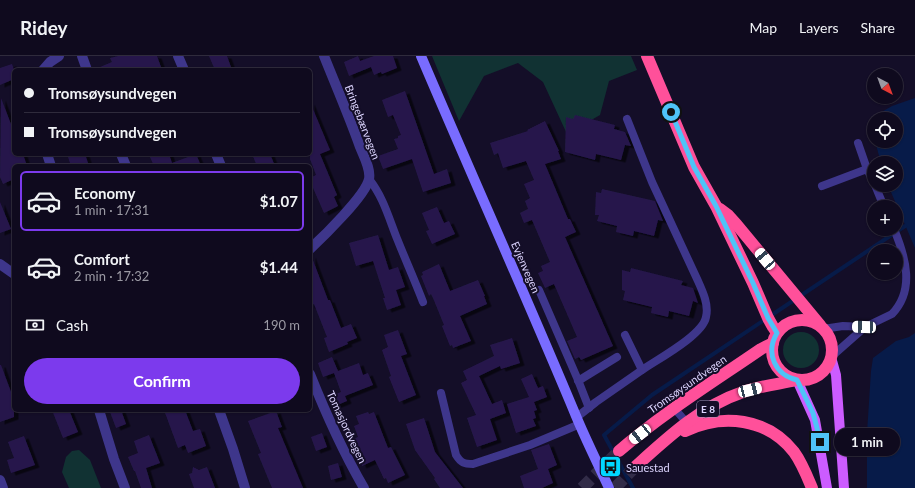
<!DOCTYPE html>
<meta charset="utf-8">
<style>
:root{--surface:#0f0a1e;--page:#181327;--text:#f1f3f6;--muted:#9b9aa4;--line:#2f2b3c;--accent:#7c3aed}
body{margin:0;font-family:Lato,sans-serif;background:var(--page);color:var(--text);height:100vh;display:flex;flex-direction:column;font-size:15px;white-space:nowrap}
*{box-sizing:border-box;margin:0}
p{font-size:13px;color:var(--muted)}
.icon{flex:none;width:22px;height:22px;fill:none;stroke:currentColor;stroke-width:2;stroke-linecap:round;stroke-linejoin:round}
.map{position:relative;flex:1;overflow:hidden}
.sheet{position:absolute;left:12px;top:108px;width:300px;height:248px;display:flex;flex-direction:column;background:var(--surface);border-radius:6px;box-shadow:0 1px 3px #0004,0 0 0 1px var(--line)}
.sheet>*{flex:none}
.hud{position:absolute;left:12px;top:12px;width:300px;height:88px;border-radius:6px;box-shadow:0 1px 3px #0004,0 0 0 1px var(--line);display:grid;align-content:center;height:88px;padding:0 12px;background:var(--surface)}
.needle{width:26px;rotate:139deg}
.fabs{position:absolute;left:867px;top:12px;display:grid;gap:8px}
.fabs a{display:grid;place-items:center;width:36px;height:36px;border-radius:50%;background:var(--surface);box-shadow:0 1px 3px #0004,0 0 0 1px var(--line);font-size:20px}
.end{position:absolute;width:18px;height:18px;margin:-9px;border:5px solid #4fc3f7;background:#111;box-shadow:0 0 0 2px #111}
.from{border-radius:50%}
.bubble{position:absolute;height:28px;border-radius:14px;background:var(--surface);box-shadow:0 1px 3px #0004,0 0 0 1px var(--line);font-size:13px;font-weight:700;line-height:28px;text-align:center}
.car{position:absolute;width:12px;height:24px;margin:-12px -6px;border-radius:5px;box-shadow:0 0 3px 1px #0007;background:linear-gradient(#fff 24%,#345 0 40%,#fff 0 76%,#345 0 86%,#fff 0)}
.hud b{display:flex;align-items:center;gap:14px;height:38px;font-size:15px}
.hud b+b{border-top:1px solid var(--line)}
.hud i{width:10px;height:10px;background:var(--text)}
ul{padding:7px 0 0;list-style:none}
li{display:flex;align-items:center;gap:12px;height:60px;margin:0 8px 6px;padding:0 4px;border:2px solid transparent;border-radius:6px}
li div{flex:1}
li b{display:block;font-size:15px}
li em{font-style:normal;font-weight:700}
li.on{border-color:var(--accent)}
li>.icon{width:36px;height:36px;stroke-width:1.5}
.pay{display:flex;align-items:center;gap:10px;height:44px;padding:0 12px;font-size:15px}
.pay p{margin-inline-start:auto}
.button{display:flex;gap:8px;margin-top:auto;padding:8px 12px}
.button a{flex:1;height:46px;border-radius:24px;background:var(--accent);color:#fff;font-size:16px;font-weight:700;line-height:46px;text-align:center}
header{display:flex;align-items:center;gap:24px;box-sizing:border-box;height:56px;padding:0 20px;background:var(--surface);border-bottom:1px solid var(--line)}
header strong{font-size:19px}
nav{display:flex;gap:22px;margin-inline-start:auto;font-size:14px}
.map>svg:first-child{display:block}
</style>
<header>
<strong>Ridey</strong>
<nav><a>Map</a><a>Layers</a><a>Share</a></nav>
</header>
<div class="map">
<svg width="915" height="432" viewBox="0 0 915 432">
<defs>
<filter id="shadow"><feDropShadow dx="4.5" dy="2.5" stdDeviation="0" flood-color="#0009"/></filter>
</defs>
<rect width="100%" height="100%" fill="#140e28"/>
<g fill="#113233">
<polygon points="432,0 631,0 637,14 609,25 600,59 567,78 543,26 518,7 484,20 459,65"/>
<circle cx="801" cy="294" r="18"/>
<polygon points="79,394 90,404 101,432 69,432 62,416 66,401 72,395"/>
</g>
<g fill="#071b49">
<polygon points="915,42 915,192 888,129 896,129 896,107 881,107 875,85 896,85 896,63 874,63 874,73 873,61 892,50"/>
<polygon points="915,277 915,432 867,432 867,377 871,315 873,302 896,285 909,281"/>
</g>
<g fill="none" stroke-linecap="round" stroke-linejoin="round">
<polyline stroke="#071b49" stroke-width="4" points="633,432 604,379 652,339 905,170"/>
</g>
<g fill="#26194b" filter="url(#shadow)">
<polygon points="118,0 157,0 161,11 153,14 93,14 112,6 110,2"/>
<polygon points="209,0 227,0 232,14 215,14"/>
<polygon points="358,0 360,5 374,0 393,0 397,12 382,18 381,16 374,19 371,11 349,20 344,6"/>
<polygon points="12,8 14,14 14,23 0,29 0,12"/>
<polygon points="405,35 434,118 447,113 451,127 423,136 412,103 383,113 378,100 398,93 394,83 398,82 398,80 401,79 393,59 388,61 382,44"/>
<polygon points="1,42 14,76 14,98 23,98 27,110 14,110 14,123 3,128 0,121"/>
<polygon points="310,46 330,94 320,98 337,139 334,141 338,150 324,157 310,125 310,122 316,119 310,103"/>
<polygon points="575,59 615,69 614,73 625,76 631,90 625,89 621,104 596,98 595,104 565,96 566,61 573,63"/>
<polygon points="545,65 559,95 558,95 561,103 545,108 568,163 570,163 576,176 565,181 613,290 581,304 579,301 575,303 567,285 577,281 554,228 545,232 538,217 543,215 541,210 550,206 532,164 524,167 520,157 528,153 525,145 530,142 524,128 534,124 526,105 503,112 498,97 494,99 490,87 528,75 527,74"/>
<polygon points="67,98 85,98 89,110 71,110"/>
<polygon points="157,98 169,98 172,107 196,98 201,110 154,110 150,101"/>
<polygon points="252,98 270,98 275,110 257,110"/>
<polygon points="602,133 655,145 663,165 658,164 654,180 634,175 633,180 616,176 617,170 597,165 599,159 595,159 596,136 601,137"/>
<polygon points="0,146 11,173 0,177"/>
<polygon points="437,151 444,167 449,165 455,178 432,188 426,175 429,174 422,157"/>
<polygon points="378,179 389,214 398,211 405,231 396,234 401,249 387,254 383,242 385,242 373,205 356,210 349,187"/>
<polygon points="311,199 328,244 330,244 341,272 351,268 357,282 347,286 348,288 329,296 324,282 327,281 314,248 310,250"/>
<polygon points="439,208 450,235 478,224 485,240 484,240 487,248 460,260 471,285 453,292 452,289 450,290 442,270 444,269 433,242 431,238 429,240 421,220 423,219 422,216"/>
<polygon points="631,212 683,225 681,229 693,232 698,247 693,245 689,260 669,255 668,261 651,257 652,251 623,244 625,235 622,234 622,214 630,216"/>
<polygon points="398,274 407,298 401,300 416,339 399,346 389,321 391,320 382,294 388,291 384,279"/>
<polygon points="512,282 520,307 501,313 500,310 479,320 492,348 502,344 506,357 490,363 497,384 477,391 467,362 476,359 461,327 467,324 463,315 494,300 490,289"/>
<polygon points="332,301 338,315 359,307 363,319 368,317 373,329 345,340 347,345 335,350 331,340 341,336 334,317 323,321 318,307"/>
<polygon points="0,309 1,309 14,344 14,361 0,366"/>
<polygon points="532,318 538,332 543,330 547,341 534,346 537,354 534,355 536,362 533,363 536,370 516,377 507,348 529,341 521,323"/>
<polygon points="52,354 69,354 78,376 63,382"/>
<polygon points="116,354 121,354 126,368 116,372 110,356"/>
<polygon points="164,354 185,354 193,375 200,373 206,390 188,397 185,389 178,392"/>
<polygon points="276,355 282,371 278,372 303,432 272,432 258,398 261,397 248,365"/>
<polygon points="368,356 369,358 374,356 388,392 391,391 405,419 388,427 386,422 384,423 375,404 362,410 356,396 354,397 349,385 358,381 354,370 359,368 356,360"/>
<polygon points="424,362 435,396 463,432 440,432 434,423 435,422 415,394 406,368"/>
<polygon points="322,377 327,391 316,395 311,381"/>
<polygon points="149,379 160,407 146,412 152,432 141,432 135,415 134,415 128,401 138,397 134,385"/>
<polygon points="24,380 35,409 11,417 7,404 14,402 8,386"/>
<polygon points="549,388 557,409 548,413 553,427 542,432 524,432 520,420 538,413 531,394"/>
<polygon points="338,407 342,421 331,424 328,410"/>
<polygon points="193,411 199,414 207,411 215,432 194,432 189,418 192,417"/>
</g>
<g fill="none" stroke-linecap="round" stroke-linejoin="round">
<g stroke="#322c48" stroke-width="12" stroke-dasharray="12 6" stroke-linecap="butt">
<polyline points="582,432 619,395"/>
<polyline points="615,432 635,411"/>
</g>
<g stroke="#3e368b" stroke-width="8">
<path d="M627,63L652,126L698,225C703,236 709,249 706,261C703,279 658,303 642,314"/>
<polyline points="858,87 867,113 874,127"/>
<path d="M369,123C384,142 389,163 398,185C406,205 415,225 423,246"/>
<polyline points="875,129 884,151"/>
<polyline points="822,130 867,113"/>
<polyline points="539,234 578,324 589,352"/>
<polyline points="823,273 843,270 865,271"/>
<path d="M831,301L865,271L892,258C915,234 906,202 894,173"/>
<polyline points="578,325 617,301"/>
<path d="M441,337L456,399C461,407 464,408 473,408L530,389L580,368"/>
<polyline points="674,352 687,367"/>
<polyline points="577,361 596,346 642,314 625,279"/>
</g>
<g stroke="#3e368b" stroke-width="10">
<polyline points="82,0 87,14"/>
<polyline points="178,0 184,14"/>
<polyline points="43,14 50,6 59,0"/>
<polyline points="47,98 51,110"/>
<polyline points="121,98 126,110"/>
<polyline points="216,98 221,110"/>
<path d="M310,193C323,181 366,139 369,123C371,113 364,101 360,91C349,60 336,30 324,0"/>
<polyline points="0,208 14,218"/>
<path d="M310,318C326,358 343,396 364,432"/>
<polyline points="99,354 114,403 125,432"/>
<polyline points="219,354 233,393 245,432"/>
<polyline points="0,424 3,432"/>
</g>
<path stroke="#796cff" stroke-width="10" d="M421,0C472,120 526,240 576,360C586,384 598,408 609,432"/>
<g stroke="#cc5cff" stroke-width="10">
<polyline points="831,301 836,319 844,432"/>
<polyline points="797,324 815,364 827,432"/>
</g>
<g stroke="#ff509a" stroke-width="12">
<polyline points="647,0 694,111 716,150 753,227 768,262 773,271 777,277"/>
<polyline points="720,153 728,159 737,169 820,269"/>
<circle cx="802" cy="294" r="30"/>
<path d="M685,375C723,357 767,362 794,396C802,407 807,420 812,432"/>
<path d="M619,395C663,357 713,326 761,293L773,287"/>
<path d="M635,411C667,382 701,350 743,336C760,330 779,328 797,324"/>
</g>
</g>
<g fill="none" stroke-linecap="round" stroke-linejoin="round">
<path stroke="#4fc3f7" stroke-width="5" d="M671,56L694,111L716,150L753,227L768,262L777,277C765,297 775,319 797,324L813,357L817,372L820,386"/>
</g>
<defs>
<symbol id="bus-square" viewBox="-11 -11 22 22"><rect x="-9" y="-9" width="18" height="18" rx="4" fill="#01d7ff" stroke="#140e28"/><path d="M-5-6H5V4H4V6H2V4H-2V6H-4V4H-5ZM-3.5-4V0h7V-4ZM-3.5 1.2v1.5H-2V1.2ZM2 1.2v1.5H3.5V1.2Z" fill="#111"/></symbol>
</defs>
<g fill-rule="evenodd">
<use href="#bus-square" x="598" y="398" width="25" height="25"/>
</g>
<g text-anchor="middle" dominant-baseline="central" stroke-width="4" stroke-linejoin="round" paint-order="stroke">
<rect fill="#140e28" stroke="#a199be" stroke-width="1" x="697" y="345" width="22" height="16" rx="3"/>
<g font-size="10" font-weight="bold" fill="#ddd5ff">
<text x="708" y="353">E 8</text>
</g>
<g font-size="11" fill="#ddd5ff" stroke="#140e28">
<text transform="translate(363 66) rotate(69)">Bringebærvegen</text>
<text transform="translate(526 211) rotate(66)">Evjenvegen</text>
<text transform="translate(687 328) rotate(-35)">Tromsøysundvegen</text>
<text transform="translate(347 371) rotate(65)">Tomasjordvegen</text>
</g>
<g font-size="11" fill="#ddd5ff" stroke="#140e28" text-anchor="start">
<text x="626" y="411">Sauestad</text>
</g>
</g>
</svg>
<div class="fabs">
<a><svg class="needle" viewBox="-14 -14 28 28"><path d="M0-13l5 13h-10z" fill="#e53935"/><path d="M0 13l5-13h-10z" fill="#9b9aa4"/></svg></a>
<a><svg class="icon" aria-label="locate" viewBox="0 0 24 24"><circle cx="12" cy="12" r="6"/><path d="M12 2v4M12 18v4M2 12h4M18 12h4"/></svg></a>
<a><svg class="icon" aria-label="layers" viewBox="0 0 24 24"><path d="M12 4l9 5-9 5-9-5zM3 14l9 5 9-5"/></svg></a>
<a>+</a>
<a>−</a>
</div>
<i class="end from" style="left:671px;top:56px"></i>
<i class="end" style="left:820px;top:386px"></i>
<div class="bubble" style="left:834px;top:372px;width:66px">1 min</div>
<i class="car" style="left:765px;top:203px;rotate:320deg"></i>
<i class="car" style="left:864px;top:271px;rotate:272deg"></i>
<i class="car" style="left:750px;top:334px;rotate:76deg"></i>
<i class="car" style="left:640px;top:378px;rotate:232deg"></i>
<div class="hud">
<b><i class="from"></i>Tromsøysundvegen</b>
<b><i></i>Tromsøysundvegen</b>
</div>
<section class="sheet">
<ul>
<li class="on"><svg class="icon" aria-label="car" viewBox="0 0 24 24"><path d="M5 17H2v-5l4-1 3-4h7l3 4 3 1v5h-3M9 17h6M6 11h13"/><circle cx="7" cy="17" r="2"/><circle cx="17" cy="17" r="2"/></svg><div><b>Economy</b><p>1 min · 17:31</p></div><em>$1.07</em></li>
<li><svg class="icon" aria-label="car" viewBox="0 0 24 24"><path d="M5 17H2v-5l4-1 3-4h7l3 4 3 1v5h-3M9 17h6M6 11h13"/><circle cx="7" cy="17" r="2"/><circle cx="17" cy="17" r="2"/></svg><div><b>Comfort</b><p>2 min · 17:32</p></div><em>$1.44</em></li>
</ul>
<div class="pay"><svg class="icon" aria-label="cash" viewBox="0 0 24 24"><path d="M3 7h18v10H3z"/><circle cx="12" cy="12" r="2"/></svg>Cash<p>190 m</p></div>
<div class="button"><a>Confirm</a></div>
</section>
</div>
